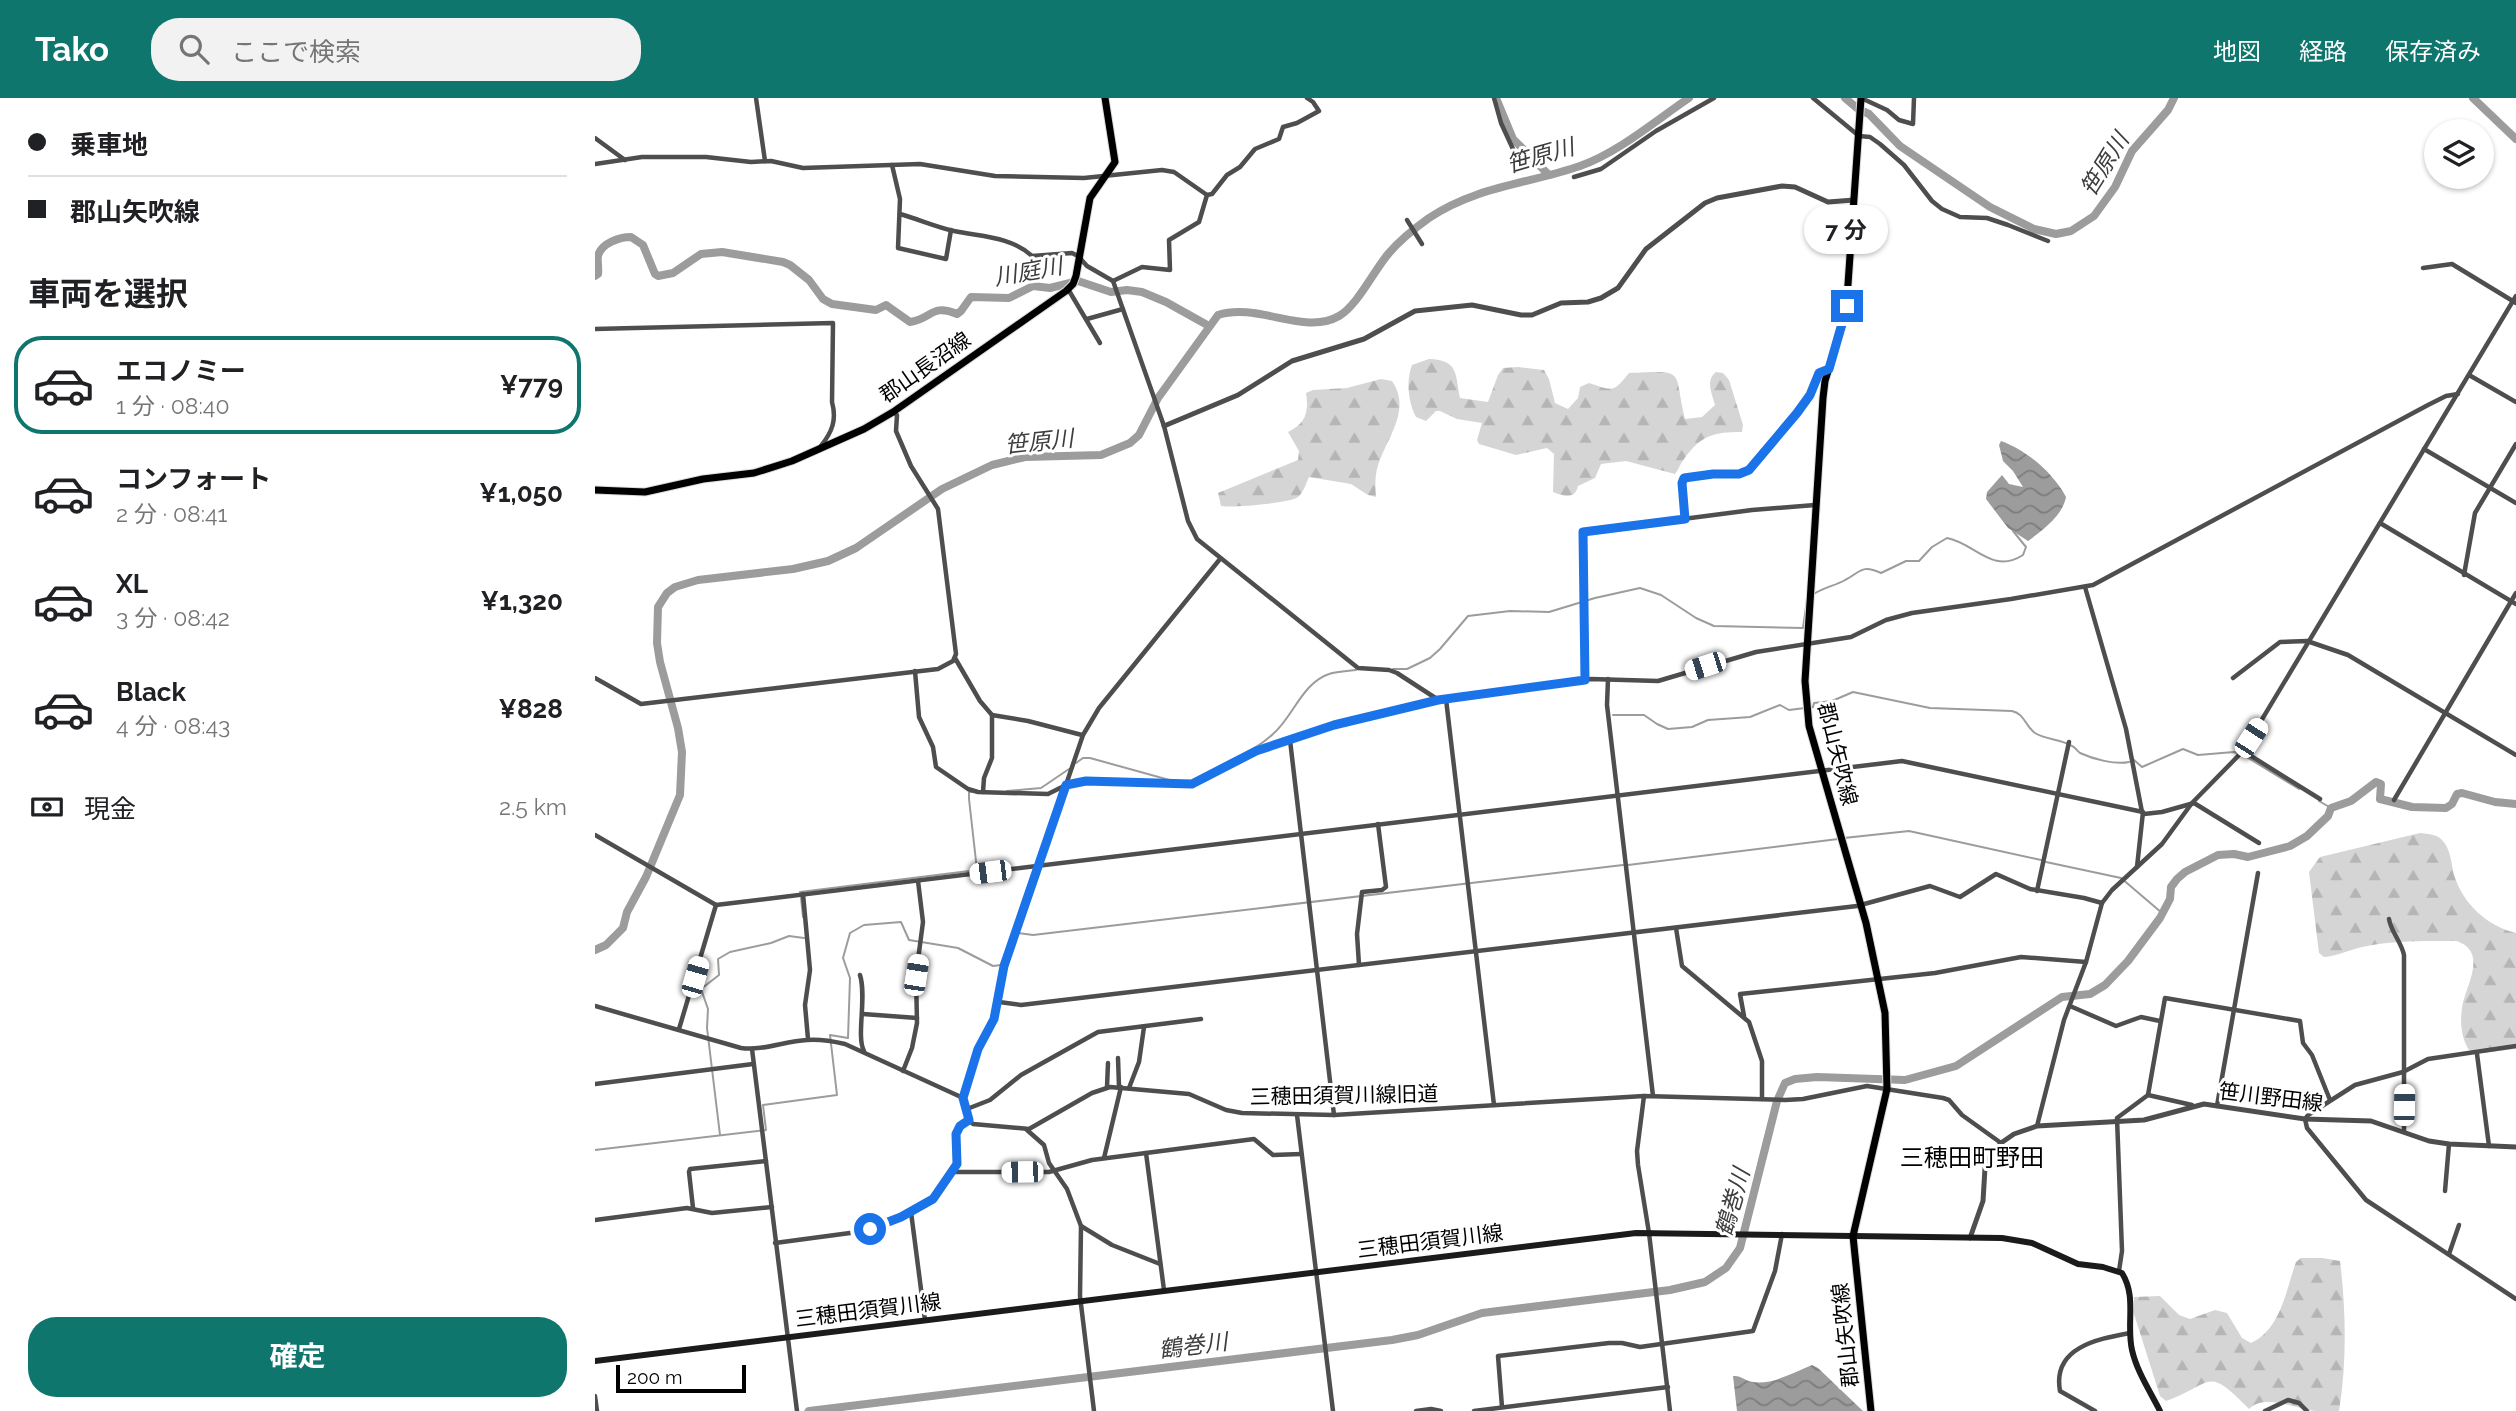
<!DOCTYPE html>
<html lang="ja">
<meta charset="utf-8">
<style>
:root{--surface:#fff;--page:#f2f2f2;--text:#202124;--muted:#757577;--line:#e0e0e0;--accent:#0f766e}
body{margin:0;font-family:Raleway,"Noto Sans JP",sans-serif;background:var(--page);color:var(--text);height:100vh;display:flex;flex-direction:column;font-size:26px;white-space:nowrap}
*{box-sizing:border-box;margin:0}
p{font-size:23px;color:var(--muted)}
.icon{flex:none;width:38px;height:38px;fill:none;stroke:currentColor;stroke-width:2;stroke-linecap:round;stroke-linejoin:round}
.map{position:relative;flex:1;overflow:hidden}
.panel{display:flex;flex-direction:column;background:var(--surface);width:595px}
.panel>*{flex:none}
.hud{display:grid;align-content:center;height:154px;padding:0 28px;background:var(--surface)}
.buttons{position:absolute;left:1829px;top:21px;display:grid;gap:14px}
.buttons a{display:grid;place-items:center;width:70px;height:70px;border-radius:50%;background:var(--surface);box-shadow:0 2px 5px #0004;font-size:35px}
.scale{position:absolute;left:21px;bottom:18px;width:130px;box-sizing:border-box;padding-left:7px;border:4px solid #000;border-top:0;font-size:19px;line-height:24px;white-space:nowrap;color:#000;-webkit-text-stroke:5px #fff;paint-order:stroke}
.end{position:absolute;width:32px;height:32px;margin:-16px;border:9px solid #1a73e8;background:#fff;box-shadow:0 0 0 4px #fff}
.from{border-radius:50%}
.bubble{position:absolute;height:49px;border-radius:24px;background:var(--surface);box-shadow:0 2px 5px #0004;font-size:23px;font-weight:700;line-height:49px;text-align:center}
.car{position:absolute;width:21px;height:42px;margin:-21px -10px;border-radius:9px;box-shadow:0 0 5px 2px #0007;background:linear-gradient(#fff 24%,#345 0 40%,#fff 0 76%,#345 0 86%,#fff 0)}
.hud b{display:flex;align-items:center;gap:24px;height:66px;font-size:26px}
.hud b+b{border-top:2px solid var(--line)}
.hud i{width:18px;height:18px;background:var(--text)}
ul{padding:0;list-style:none}
li{display:flex;align-items:center;gap:21px;height:98px;margin:0 14px 10px;padding:0 14px;border:4px solid transparent;border-radius:28px}
li div{flex:1}
li b{display:block;font-size:26px}
li em{font-style:normal;font-weight:700}
li.active{border-color:var(--accent)}
li>.icon{width:63px;height:63px;stroke-width:1.5}
h2{padding:0 28px;font-size:32px;line-height:84px}
.pay{display:flex;align-items:center;gap:18px;height:77px;padding:0 28px;font-size:26px}
.pay p{margin-inline-start:auto}
.action{display:flex;gap:14px;margin-top:auto;padding:14px 28px}
.action a{flex:1;height:80px;border-radius:28px;background:var(--accent);color:#fff;font-size:28px;font-weight:700;line-height:80px;text-align:center}
header{display:flex;align-items:center;gap:42px;box-sizing:border-box;height:98px;padding:0 35px;background:var(--accent);color:#fff}
header strong{font-size:33px}
nav{display:flex;gap:38px;margin-inline-start:auto;font-size:24px}
.search{width:490px;height:63px;background:var(--page);display:flex;align-items:center;gap:18px;box-sizing:border-box;padding:0 24px;border-radius:28px;color:var(--muted);font-size:26px}
main{display:flex;flex:1;min-height:0}
.map>svg:first-child{display:block}
</style>
<header>
<strong>Tako</strong>
<div class="search"><svg class="icon" aria-label="search" viewBox="0 0 24 24"><circle cx="10" cy="10" r="6"/><path d="M15 15l6 6"/></svg>ここで検索</div>
<nav><a>地図</a><a>経路</a><a>保存済み</a></nav>
</header>
<main>
<section class="panel">
<div class="hud">
<b><i class="from"></i>乗車地</b>
<b><i></i>郡山矢吹線</b>
</div>
<h2>車両を選択</h2>
<ul>
<li class="active"><svg class="icon" aria-label="car" viewBox="0 0 24 24"><path d="M5 17H2v-5l4-1 3-4h7l3 4 3 1v5h-3M9 17h6M6 11h13"/><circle cx="7" cy="17" r="2"/><circle cx="17" cy="17" r="2"/></svg><div><b>エコノミー</b><p>1 分 · 08:40</p></div><em>¥779</em></li>
<li><svg class="icon" aria-label="car" viewBox="0 0 24 24"><path d="M5 17H2v-5l4-1 3-4h7l3 4 3 1v5h-3M9 17h6M6 11h13"/><circle cx="7" cy="17" r="2"/><circle cx="17" cy="17" r="2"/></svg><div><b>コンフォート</b><p>2 分 · 08:41</p></div><em>¥1,050</em></li>
<li><svg class="icon" aria-label="car" viewBox="0 0 24 24"><path d="M5 17H2v-5l4-1 3-4h7l3 4 3 1v5h-3M9 17h6M6 11h13"/><circle cx="7" cy="17" r="2"/><circle cx="17" cy="17" r="2"/></svg><div><b>XL</b><p>3 分 · 08:42</p></div><em>¥1,320</em></li>
<li><svg class="icon" aria-label="car" viewBox="0 0 24 24"><path d="M5 17H2v-5l4-1 3-4h7l3 4 3 1v5h-3M9 17h6M6 11h13"/><circle cx="7" cy="17" r="2"/><circle cx="17" cy="17" r="2"/></svg><div><b>Black</b><p>4 分 · 08:43</p></div><em>¥828</em></li>
</ul>
<div class="pay"><svg class="icon" aria-label="cash" viewBox="0 0 24 24"><path d="M3 7h18v10H3z"/><circle cx="12" cy="12" r="2"/></svg>現金<p>2.5 km</p></div>
<div class="action"><a>確定</a></div>
</section>
<div class="map">
<svg width="1921" height="1313" viewBox="0 0 1921 1313">
<defs>
<pattern id="forest-firs" width="22" height="20" patternUnits="userSpaceOnUse" patternTransform="scale(1.75)"><rect width="22" height="20" fill="#d5d5d5"/><path d="M5 1l3.5 6h-7zM16 11l3.5 6h-7z" fill="#b5b5b5"/></pattern>
<pattern id="water-waves" width="16" height="10" patternUnits="userSpaceOnUse" patternTransform="scale(1.75)"><rect width="16" height="10" fill="#9c9c9c"/><path d="M0 5q4-4 8 0t8 0" fill="none" stroke="#7d7d7d"/></pattern>
</defs>
<rect width="100%" height="100%" fill="#fff"/>
<g fill="url(#forest-firs)">
<path d="M834,261C864,262 860,276 865,300L893,304L903,277L908,270L923,269L949,272L954,281L960,305L973,311L983,300L985,289L994,285C1018,293 1018,295 1034,275C1093,272 1078,272 1090,321L1107,319L1120,307C1117,295 1110,283 1121,274L1128,275L1134,282L1148,327L1147,334C1119,334 1106,337 1089,361C1085,366 1084,371 1080,376L1031,363L1006,366L1000,380L983,388C980,402 968,398 958,394L959,356L952,350L921,357L884,346L882,342L887,325L862,321L845,313H841L831,323L821,319C813,304 811,282 817,267Z"/>
<path d="M786,281L797,283C818,313 789,343 782,371C780,380 780,389 781,399L773,397L756,386L714,379C711,385 709,394 703,399C696,405 636,410 626,408L623,395L703,362L704,353L693,334C711,325 714,314 711,295L718,292L752,290Z"/>
<path d="M1825,735C1833,736 1840,736 1846,741C1856,750 1856,765 1859,777C1868,806 1892,828 1921,835V951L1886,955L1874,952C1866,939 1865,925 1867,910C1870,888 1894,855 1862,843C1830,843 1798,842 1767,849C1754,852 1742,858 1729,859L1724,855L1714,774L1725,759Z"/>
<path d="M1706,1160H1727L1745,1163C1751,1212 1752,1264 1744,1313C1736,1313 1728,1313 1720,1313C1701,1311 1670,1295 1654,1311C1610,1266 1619,1286 1571,1303L1565,1298L1539,1216V1199L1565,1198L1584,1217L1595,1221L1620,1212L1632,1215L1647,1240L1656,1245C1686,1231 1691,1192 1701,1164Z"/>
</g>
<g fill="url(#water-waves)">
<path d="M1406,343C1431,352 1458,374 1471,399C1468,417 1447,433 1433,443L1413,430L1391,401L1392,394L1407,377L1414,386L1428,389L1418,373L1408,363L1404,347Z"/>
<path d="M1217,1267L1223,1270L1268,1313H1142L1138,1278C1146,1277 1150,1283 1158,1284C1178,1287 1199,1274 1217,1267Z"/>
</g>
<g fill="none" stroke-linecap="round" stroke-linejoin="round">
<g stroke="#9c9c9c" stroke-width="2">
<path d="M1219,496C1229,489 1240,488 1250,482C1266,474 1266,466 1286,475L1311,463H1324L1337,449L1352,440C1380,445 1397,477 1428,457L1431,449L1418,433"/>
<polyline points="798,571 812,571 835,560 845,551 873,518 915,513 954,514 1000,500 1045,490 1066,497 1101,520 1119,528 1208,530 1212,502"/>
<path d="M1215,610L1218,609L1219,605L1237,603L1258,594L1335,610L1417,613C1430,616 1430,628 1440,635C1451,642 1466,641 1477,648C1480,649 1482,653 1485,655C1498,661 1520,667 1534,664"/>
<polyline points="1018,617 1049,617 1062,626 1073,631 1097,629 1113,622 1155,619 1185,607 1194,612 1210,610"/>
<polyline points="1539,662 1547,669 1588,651 1603,657 1639,654 1650,658 1704,691"/>
<polyline points="481,665 488,660 495,660 578,683"/>
<path d="M616,673C637,661 660,653 678,636C698,619 707,585 734,576C742,573 752,573 761,572"/>
<polyline points="412,693 446,690 474,671"/>
<polyline points="1724,703 1736,710"/>
<polyline points="1249,740 1314,733 1446,762"/>
<polyline points="1451,764 1526,780 1567,815"/>
<polyline points="1033,767 1243,741"/>
<polyline points="205,794 382,772 374,701 374,694 377,694"/>
<polyline points="206,800 208,819"/>
<polyline points="423,835 438,837 1028,767"/>
<polyline points="125,1037 112,930 113,911 106,891 124,877 123,861 135,854 176,845 194,838 209,840"/>
<polyline points="0,1052 171,1032 168,1007 242,997 235,937 253,940 255,880 248,860 255,835 269,827 306,824 314,842 363,850 398,868 406,867 418,834"/>
<polyline points="210,1313 214,1313"/>
</g>
<g stroke="#9c9c9c" stroke-width="8">
<polyline points="901,0 918,41 953,76"/>
<polyline points="1250,0 1263,11 1274,16 1305,48 1395,109 1439,131 1461,136 1476,133 1499,118 1520,89 1537,53 1573,12 1579,0"/>
<polyline points="1878,0 1921,41"/>
<path d="M0,178L3,176C4,170 2,163 3,158C6,145 25,139 36,139L48,147L60,176L63,178L78,175L106,156L127,154L188,164L195,167L214,182L228,201L237,206L281,212L291,207L315,224C337,221 336,205 362,216L366,213L376,199L414,200L438,188L455,190L483,183L516,194L532,192L547,194L571,204L614,228"/>
<path d="M0,852L11,847L28,830L32,814L51,779L85,697L87,654L83,630L65,564L62,545L63,509L72,495L80,489L103,482L198,471L233,463L261,450L347,391L397,367L430,359L506,357L535,345L544,337L563,300L623,217C662,204 710,238 744,218C763,207 779,172 794,155C805,142 820,130 834,120C882,88 933,86 985,68C1024,54 1060,23 1094,0"/>
<polyline points="214,1313 797,1242 823,1237 887,1215 1075,1192 1110,1184 1131,1170 1145,1150 1182,1003 1190,985 1200,981 1222,979 1310,982 1361,968 1467,899 1495,896 1510,887 1533,863 1565,820 1575,801 1576,789 1582,781 1590,774 1623,757 1639,756 1653,759 1695,748 1712,738 1733,718 1736,710 1756,703 1781,684 1786,686 1785,701 1817,709 1851,710 1857,706 1862,696 1867,695 1900,704 1921,706"/>
</g>
<defs>
<g id="primary">
<polyline points="1266,0 1251,215 1230,283 1228,300 1210,583 1214,628 1271,825 1290,915 1292,991 1258,1138 1276,1313"/>
<polyline points="0,392 50,394 108,381 159,375 197,363 269,331 298,314 471,193 478,186 481,178 495,100 520,64 510,0"/>
</g>
</defs>
<use href="#primary" stroke="#dbdbdb" stroke-width="9"/>
<g stroke="#4e4e4e" stroke-width="4.5">
<polyline points="161,0 170,63"/>
<polyline points="899,0 906,25 923,62"/>
<polyline points="1218,0 1264,38 1275,39 1285,46 1309,67 1337,103 1347,111 1365,119 1392,120 1413,127 1453,143"/>
<polyline points="1266,0 1292,12 1304,22 1318,26 1319,0"/>
<polyline points="0,40 30,62"/>
<polyline points="0,66 47,59 111,59 156,64 176,63 208,70 325,66 400,78 489,80 567,72 579,74 612,97"/>
<polyline points="297,67 305,101 303,150 351,161 356,132"/>
<polyline points="979,79 1006,71 1061,33 1119,0"/>
<path d="M305,116C323,121 341,129 359,133C387,139 415,138 437,158L477,155L483,158L492,168L518,183L569,328L593,423L602,441L763,570L794,572L802,575L842,601"/>
<polyline points="812,122 827,146"/>
<polyline points="1828,170 1857,166 1921,205"/>
<polyline points="518,183 547,169 575,172 574,142 604,124 612,97 617,96 632,77 645,69 660,51 684,41 688,29 702,25 724,13 718,4 712,0"/>
<polyline points="473,191 505,245"/>
<polyline points="492,221 528,211"/>
<path d="M0,231L238,225L237,304C242,322 237,334 226,348"/>
<polyline points="1874,277 1921,304"/>
<polyline points="1829,351 1921,405"/>
<path d="M1090,421L1087,383C1107,370 1134,384 1154,372L1202,315L1215,297L1224,275L1234,271"/>
<polyline points="1785,425 1921,506"/>
<polyline points="1869,477 1880,415 1921,346"/>
<polyline points="1490,489 1531,631 1547,714"/>
<polyline points="360,560 385,603 397,617"/>
<polyline points="320,573 324,619 338,649 341,669 373,691 383,694 453,696 471,687 491,683 597,686 661,653 766,620 843,602 962,587 996,581 1063,583 1161,554 1256,539 1291,522 1317,515 1416,501 1498,487 1833,307 1851,298 1863,296"/>
<polyline points="0,580 46,606 343,571 358,563 361,556 343,411 316,368 301,333 302,317 298,314"/>
<polyline points="1638,580 1685,544 1712,543 1753,557 1921,657"/>
<polyline points="1013,581 1012,607 1058,998"/>
<polyline points="990,582 988,434 1157,412 1220,407"/>
<polyline points="851,601 899,1007"/>
<polyline points="695,642 739,1017"/>
<polyline points="1648,653 1725,701"/>
<polyline points="388,694 389,680 397,660 397,617 433,623 487,637"/>
<polyline points="1799,702 1921,495"/>
<polyline points="1549,716 1567,714 1599,705 1664,745"/>
<polyline points="0,737 121,807 1307,663 1548,714 1542,769"/>
<polyline points="1442,793 1474,644"/>
<polyline points="208,796 215,872 210,907 213,941"/>
<path d="M1794,821C1796,834 1806,843 1809,857V1033"/>
<polyline points="1081,830 1087,868 1154,924 1167,963 1167,1001"/>
<polyline points="764,867 762,836 767,794 787,792 791,789 783,726"/>
<path d="M265,877C272,899 261,939 269,953"/>
<polyline points="404,904 426,907 1262,808 1335,788 1365,799 1401,776 1435,791 1489,800 1507,805"/>
<path d="M0,908L146,950C168,953 190,943 212,942C225,941 237,943 250,946L366,999L374,1022L378,1026L434,1031L497,995L515,989L594,996L631,1012L647,1015L739,1017L1049,998L1190,1002L1208,1001L1272,988L1348,1000L1354,1002L1367,1017L1406,1045"/>
<polyline points="1475,908 1521,928 1546,919 1565,923"/>
<polyline points="268,916 322,920"/>
<polyline points="1149,918 1145,896 1340,875 1426,859 1491,864"/>
<polyline points="84,931 121,807"/>
<polyline points="1921,948 1833,961 1808,974 1760,987 1713,1017 1710,1021 1712,1030 1771,1102 1921,1201"/>
<polyline points="157,951 202,1313"/>
<polyline points="1882,956 1894,1048"/>
<polyline points="523,960 524,989"/>
<polyline points="308,973 317,950 322,925 321,877 328,824 323,783"/>
<polyline points="0,986 158,966"/>
<polyline points="512,989 513,965"/>
<polyline points="534,990 544,964 549,929"/>
<polyline points="1553,997 1570,900 1705,923 1708,945 1717,957 1735,1002"/>
<polyline points="1049,998 1042,1053 1043,1067 1054,1135 1075,1313"/>
<polyline points="368,1000 383,951 399,921 409,868 488,637 504,610 625,461"/>
<polyline points="1622,1008 1663,775"/>
<polyline points="372,1011 395,1002 426,977 503,934 606,921"/>
<polyline points="702,1017 738,1313"/>
<polyline points="1442,1028 1469,922 1491,864 1507,805 1517,792 1567,746 1597,705 1648,653 1921,198"/>
<polyline points="432,1032 449,1047 454,1065 472,1091 486,1128 485,1198 499,1313"/>
<polyline points="551,1055 569,1192"/>
<polyline points="509,1060 526,989"/>
<polyline points="357,1074 454,1074 497,1062 659,1041 678,1057 706,1056"/>
<polyline points="1850,1093 1854,1046"/>
<polyline points="98,1110 94,1074 95,1071 171,1063"/>
<polyline points="316,1114 330,1222"/>
<polyline points="0,1122 92,1110 117,1115 177,1109"/>
<polyline points="486,1128 517,1147 565,1166"/>
<polyline points="180,1145 270,1133 306,1119 335,1104 362,1066 361,1036 365,1028 374,1022"/>
<polyline points="1854,1156 1864,1127"/>
<polyline points="1524,1173 1527,1153 1522,1020 1553,997 1597,1007"/>
<polyline points="0,1298 2,1313"/>
<polyline points="907,1309 903,1258 1014,1245 1027,1245 1045,1249 1158,1233 1180,1173 1187,1136"/>
<polyline points="821,1313 836,1311 846,1313"/>
<polyline points="879,1313 1073,1289"/>
<path d="M1500,1313L1465,1293C1457,1249 1503,1241 1535,1235"/>
<polyline points="1670,1313 1693,1302 1704,1305 1712,1313"/>
</g>
<g stroke="#4e4e4e" stroke-width="5">
<polyline points="569,328 643,297 697,263 769,241 820,213 877,207 926,217 937,217 966,205 993,204 1006,200 1023,190 1051,151 1110,105 1122,100 1187,88 1200,89 1233,104 1259,102"/>
<polyline points="1375,1140 1388,1103 1390,1070 1395,1058 1406,1045 1419,1036 1442,1028 1549,1022 1609,1006 1710,1021 1776,1023 1834,1043 1854,1046 1921,1049"/>
</g>
<path stroke="#1b1b1b" stroke-width="6" d="M0,1263L1041,1135L1407,1140L1437,1145L1483,1166L1508,1169L1527,1175C1542,1199 1531,1226 1537,1252C1542,1274 1555,1293 1565,1313"/>
<use href="#primary" stroke="#000" stroke-width="7"/>
</g>
<g fill="none" stroke-linecap="round" stroke-linejoin="round">
<polyline stroke="#1a73e8" stroke-width="9" points="275,1131 306,1119 338,1101 362,1066 361,1036 365,1028 374,1022 368,1000 383,951 399,921 409,868 471,687 491,683 597,686 661,653 739,627 843,602 990,582 988,434 1090,421 1087,385 1089,380 1118,376 1144,376 1154,372 1202,315 1215,297 1224,275 1234,271 1252,208"/>
</g>
<g text-anchor="middle" dominant-baseline="central" stroke-width="6" stroke-linejoin="round" paint-order="stroke">
<g font-size="21" fill="#000" stroke="#fff">
<text transform="translate(330 269) rotate(-35)">郡山長沼線</text>
<text transform="translate(1243 656) rotate(76)">郡山矢吹線</text>
<text transform="translate(749 997) rotate(-1)">三穂田須賀川線旧道</text>
<text transform="translate(1676 999) rotate(7)">笹川野田線</text>
<text transform="translate(835 1143) rotate(-7)">三穂田須賀川線</text>
<text transform="translate(273 1212) rotate(-7)">三穂田須賀川線</text>
<text transform="translate(1250 1237) rotate(-96)">郡山矢吹線</text>
</g>
<g font-size="23" font-style="italic" fill="#3d3d3d" stroke="#fff">
<text transform="translate(945 57) rotate(-16)">笹原川</text>
<text transform="translate(1509 66) rotate(-58)">笹原川</text>
<text transform="translate(433 173) rotate(-10)">川庭川</text>
<text transform="translate(444 343) rotate(-6)">笹原川</text>
<text transform="translate(1137 1104) rotate(-74)">鶴巻川</text>
<text transform="translate(598 1247) rotate(-7)">鶴巻川</text>
</g>
<g font-size="24" fill="#000" stroke="#fff">
<text x="1377" y="1059">三穂田町野田</text>
</g>
</g>
</svg>
<div class="buttons">
<a><svg class="icon" aria-label="layers" viewBox="0 0 24 24"><path d="M12 4l9 5-9 5-9-5zM3 14l9 5 9-5"/></svg></a>
</div>
<div class="scale">200 m</div>
<i class="end from" style="left:275px;top:1131px"></i>
<i class="end" style="left:1252px;top:208px"></i>
<div class="bubble" style="left:1209px;top:107px;width:84px">7 分</div>
<i class="car" style="left:1110px;top:568px;rotate:252deg"></i>
<i class="car" style="left:1656px;top:640px;rotate:33deg"></i>
<i class="car" style="left:395px;top:774px;rotate:263deg"></i>
<i class="car" style="left:321px;top:877px;rotate:9deg"></i>
<i class="car" style="left:100px;top:879px;rotate:16deg"></i>
<i class="car" style="left:1809px;top:1007px;rotate:1deg"></i>
<i class="car" style="left:427px;top:1074px;rotate:269deg"></i>
</div>
</main>
